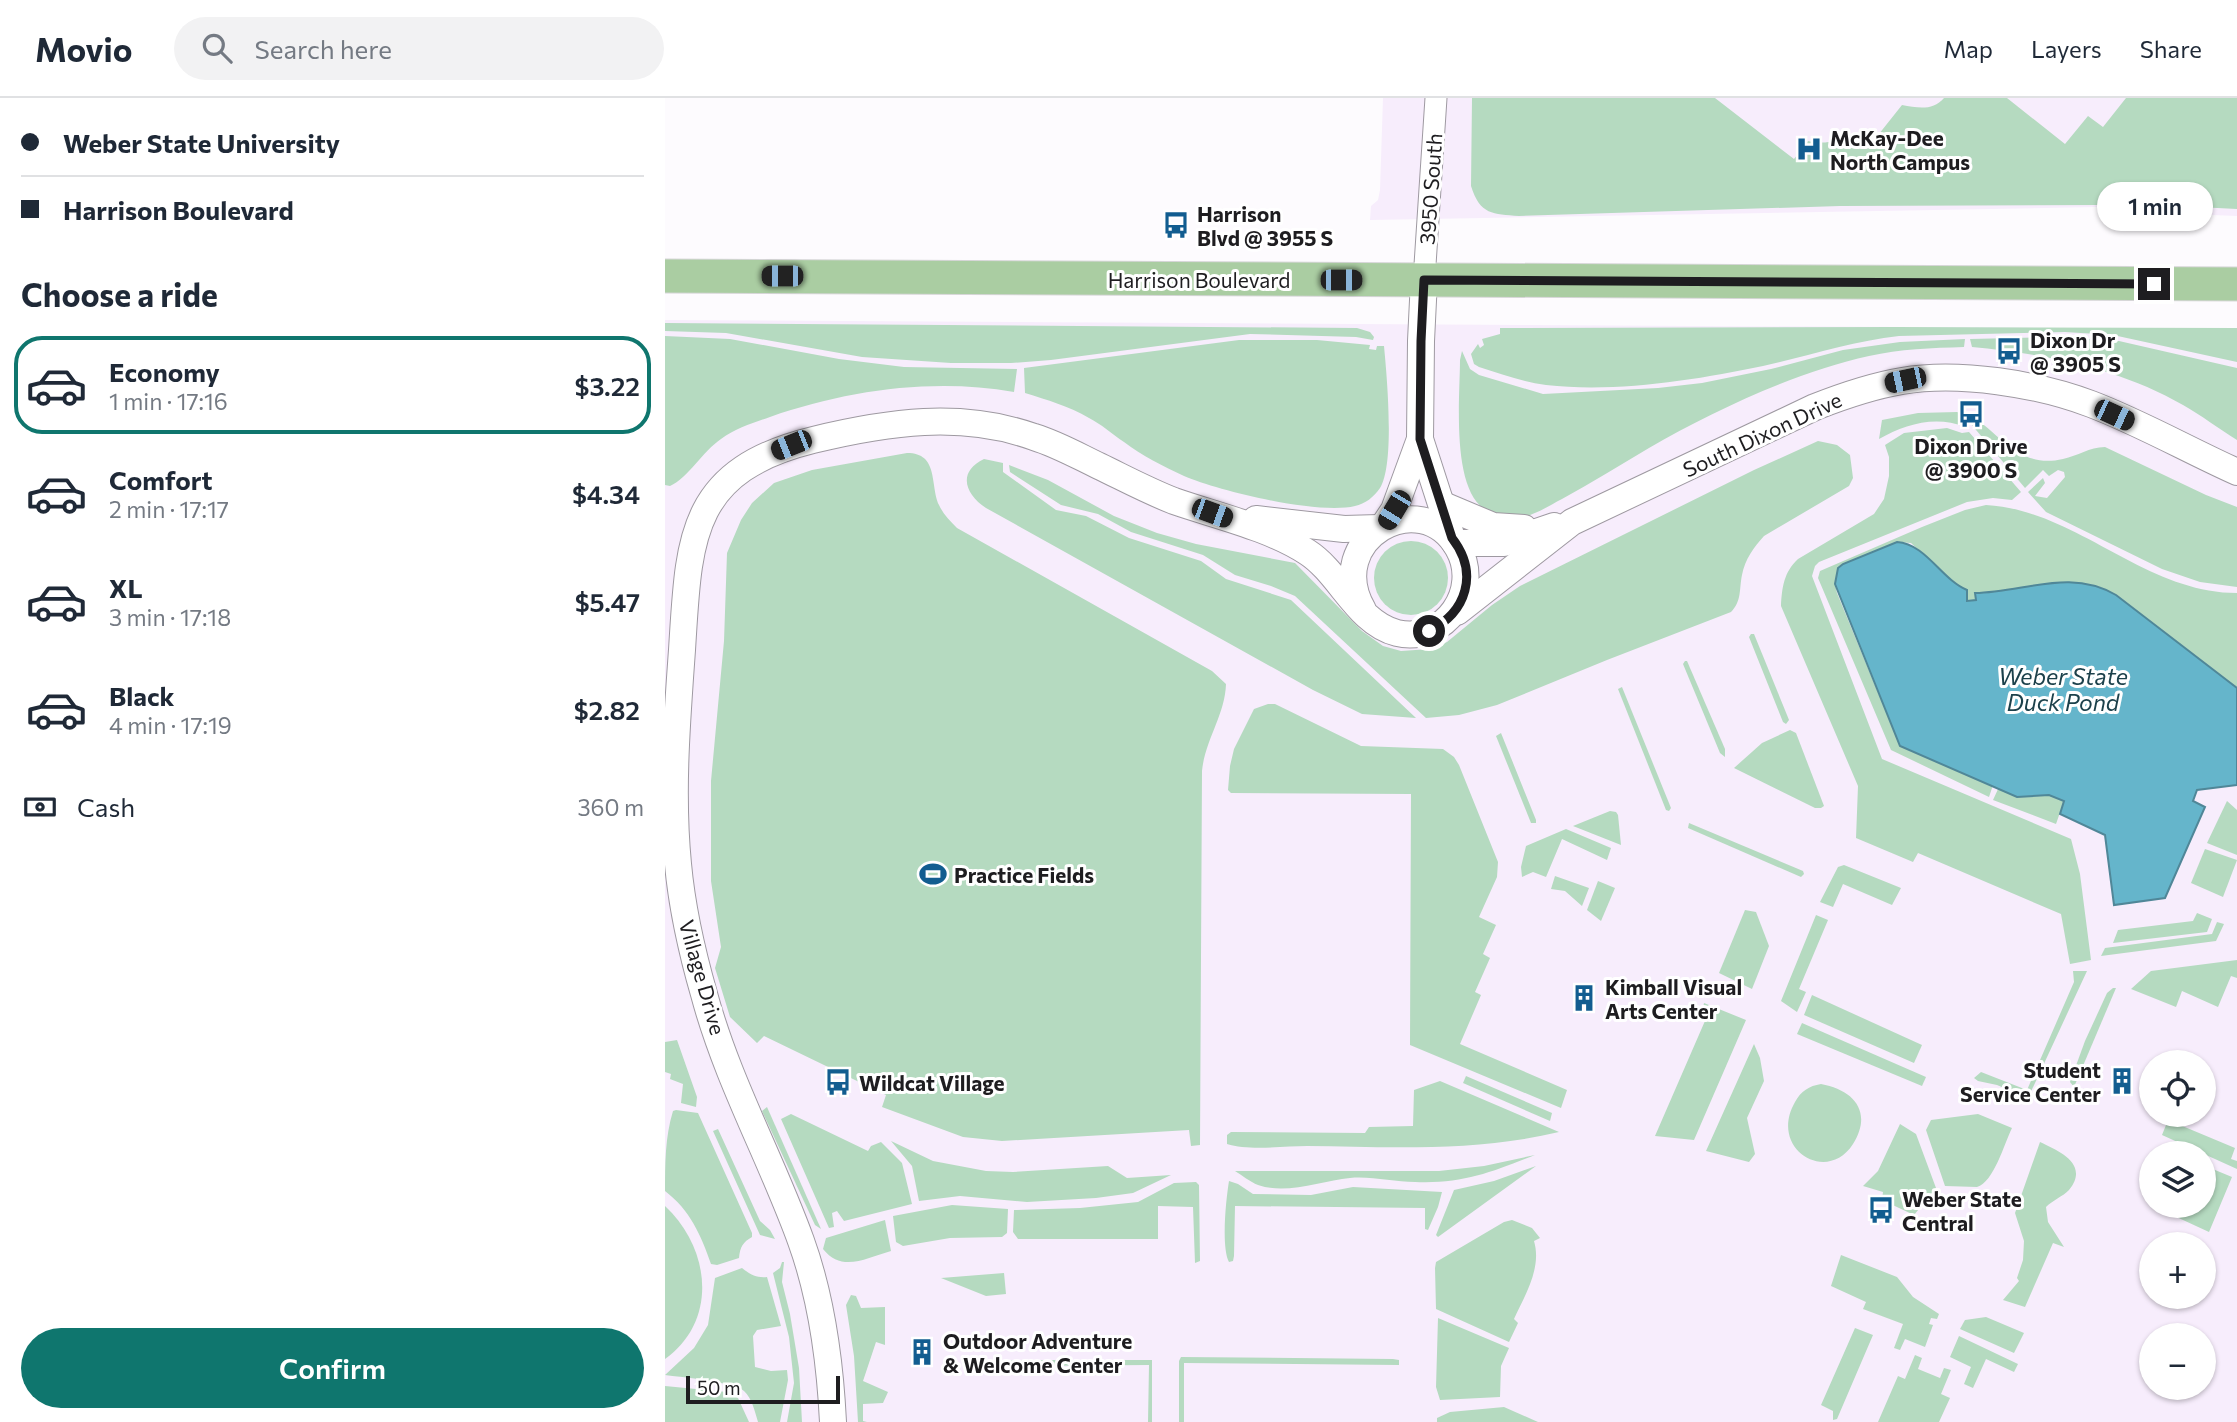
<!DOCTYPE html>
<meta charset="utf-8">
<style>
:root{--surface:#fff;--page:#f2f2f3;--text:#1f2937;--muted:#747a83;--line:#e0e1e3;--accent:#0f766e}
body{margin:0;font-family:Commissioner,sans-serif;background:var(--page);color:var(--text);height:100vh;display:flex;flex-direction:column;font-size:26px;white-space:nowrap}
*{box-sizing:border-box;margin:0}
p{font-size:23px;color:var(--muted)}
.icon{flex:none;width:38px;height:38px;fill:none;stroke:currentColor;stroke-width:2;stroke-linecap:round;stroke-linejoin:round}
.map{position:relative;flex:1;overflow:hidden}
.side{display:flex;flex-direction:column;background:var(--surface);width:665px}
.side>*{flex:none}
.top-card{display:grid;align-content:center;height:154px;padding:0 21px;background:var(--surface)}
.fabs{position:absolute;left:1474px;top:952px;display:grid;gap:14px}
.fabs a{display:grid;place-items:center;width:77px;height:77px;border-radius:50%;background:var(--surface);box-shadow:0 2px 5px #0004;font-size:35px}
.scale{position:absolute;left:21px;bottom:18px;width:154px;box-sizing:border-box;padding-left:7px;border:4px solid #1e1d20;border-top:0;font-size:19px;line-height:24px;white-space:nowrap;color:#1e1d20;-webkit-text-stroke:5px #fff;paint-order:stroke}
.end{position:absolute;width:32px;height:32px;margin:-16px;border:9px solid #1e1d20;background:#fff;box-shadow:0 0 0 4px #fff}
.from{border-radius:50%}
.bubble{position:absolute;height:49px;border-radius:24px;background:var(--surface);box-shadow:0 2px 5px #0004;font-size:23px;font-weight:600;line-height:49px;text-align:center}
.car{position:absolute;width:21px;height:42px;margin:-21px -10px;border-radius:9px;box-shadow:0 0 5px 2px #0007;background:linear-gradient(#222 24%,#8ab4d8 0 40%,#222 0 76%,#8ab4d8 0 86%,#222 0)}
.top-card b{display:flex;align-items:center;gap:24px;height:66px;font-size:26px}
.top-card b+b{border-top:2px solid var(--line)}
.top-card i{width:18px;height:18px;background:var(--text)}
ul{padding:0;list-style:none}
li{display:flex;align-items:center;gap:21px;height:98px;margin:0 14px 10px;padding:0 7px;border:4px solid transparent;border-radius:28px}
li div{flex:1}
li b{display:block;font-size:26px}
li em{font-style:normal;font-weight:600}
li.current{border-color:var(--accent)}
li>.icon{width:63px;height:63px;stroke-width:1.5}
h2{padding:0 21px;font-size:32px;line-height:84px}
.pay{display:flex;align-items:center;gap:18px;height:77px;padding:0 21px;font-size:26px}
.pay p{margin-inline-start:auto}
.primary-button{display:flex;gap:14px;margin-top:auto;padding:14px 21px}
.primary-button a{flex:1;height:80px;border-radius:42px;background:var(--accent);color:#fff;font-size:28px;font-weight:600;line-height:80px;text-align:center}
header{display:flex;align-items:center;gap:42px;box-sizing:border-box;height:98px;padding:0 35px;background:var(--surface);border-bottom:2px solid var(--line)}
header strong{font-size:33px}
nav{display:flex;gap:38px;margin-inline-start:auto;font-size:24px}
.search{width:490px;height:63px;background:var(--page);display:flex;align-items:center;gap:18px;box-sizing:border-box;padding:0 24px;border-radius:38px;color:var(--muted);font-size:26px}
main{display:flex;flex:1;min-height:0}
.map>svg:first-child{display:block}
</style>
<header>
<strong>Movio</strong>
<div class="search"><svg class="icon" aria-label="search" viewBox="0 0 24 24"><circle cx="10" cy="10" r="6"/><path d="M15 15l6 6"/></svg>Search here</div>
<nav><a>Map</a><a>Layers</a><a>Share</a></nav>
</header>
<main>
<section class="side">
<div class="top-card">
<b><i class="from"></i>Weber State University</b>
<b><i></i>Harrison Boulevard</b>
</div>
<h2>Choose a ride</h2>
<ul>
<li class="current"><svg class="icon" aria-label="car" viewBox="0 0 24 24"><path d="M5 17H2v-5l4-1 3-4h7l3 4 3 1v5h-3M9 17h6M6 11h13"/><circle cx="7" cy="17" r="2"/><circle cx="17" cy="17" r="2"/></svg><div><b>Economy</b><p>1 min · 17:16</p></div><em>$3.22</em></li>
<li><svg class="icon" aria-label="car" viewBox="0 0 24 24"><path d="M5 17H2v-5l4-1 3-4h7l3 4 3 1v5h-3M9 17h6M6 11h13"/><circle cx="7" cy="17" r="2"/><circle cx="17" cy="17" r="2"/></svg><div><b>Comfort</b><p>2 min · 17:17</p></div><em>$4.34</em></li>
<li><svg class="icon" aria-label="car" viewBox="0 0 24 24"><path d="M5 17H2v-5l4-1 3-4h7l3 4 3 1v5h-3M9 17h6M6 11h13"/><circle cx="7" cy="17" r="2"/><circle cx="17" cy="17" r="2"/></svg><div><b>XL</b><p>3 min · 17:18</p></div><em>$5.47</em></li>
<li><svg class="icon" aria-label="car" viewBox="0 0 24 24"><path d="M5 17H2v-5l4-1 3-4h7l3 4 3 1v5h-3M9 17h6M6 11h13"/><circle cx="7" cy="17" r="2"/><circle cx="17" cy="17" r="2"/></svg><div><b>Black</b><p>4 min · 17:19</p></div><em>$2.82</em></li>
</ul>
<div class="pay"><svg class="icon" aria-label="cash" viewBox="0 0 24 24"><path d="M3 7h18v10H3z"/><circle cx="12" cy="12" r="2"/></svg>Cash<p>360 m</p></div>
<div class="primary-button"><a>Confirm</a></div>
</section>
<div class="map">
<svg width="1572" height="1324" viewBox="0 0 1572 1324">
<rect width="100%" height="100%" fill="#fdfbfe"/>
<g fill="#f7edfc" fill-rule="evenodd">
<polygon points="718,0 1572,0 1572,118 1473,114 1432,109 705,122 706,108 713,102 715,92"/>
<path d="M0,222L1572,231V1324H0ZM1486,964H1538V1017H1486ZM1486,1055H1538V1108H1486ZM1486,1146H1538V1199H1486ZM1486,1237H1538V1290H1486Z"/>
</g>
<g fill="#b5dac0">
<path d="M807,0H1050L1129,61L1143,43C1158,46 1169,45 1183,37L1202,51L1237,7C1253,10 1268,13 1279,0H1342L1400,46L1423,18L1438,29L1461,0H1572V111L1493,107L1481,104L1473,111L1435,107L1175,108L854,118C828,116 815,117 806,88Z"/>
<polygon points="0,225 692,230 705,234 709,239 708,242 691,239 585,236 386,262 346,265 286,265 197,259 61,235 0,233"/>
<path d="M1230,229L1572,230V264L1448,237L1400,234L1234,238C1188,243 1143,258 1098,268C1031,282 950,295 881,287C858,284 836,276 814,269L809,266L806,256L813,246L815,250L819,247L817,241L835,236V230Z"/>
<path d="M0,238L65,241L174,261L239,269L352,271L349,294C268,280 183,292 105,319C88,325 71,330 56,341C38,353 23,380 5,388L0,387Z"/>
<path d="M1397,239L1454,243L1572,270V342C1554,331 1536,317 1518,307C1454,270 1379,256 1307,249L1305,241Z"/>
<path d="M1300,241L1299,249C1267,250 1235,251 1204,258C1131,274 1048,313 984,350C955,367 926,385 897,401C885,407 872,416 858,419C844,422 831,420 819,411C786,387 795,299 795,262L797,253L805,271L814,277L878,296L993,290L1037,285L1106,271L1178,252L1235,244Z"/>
<path d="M574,242H652L705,247L704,251L711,252L712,248H719C722,279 730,366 715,390C709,399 700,406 690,408C653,417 554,393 519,378C498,368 477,358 459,344C447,336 436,326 424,320C404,308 382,302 360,295L359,270Z"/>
<path d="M1292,314L1298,316L1300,329C1271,317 1240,326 1214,341L1217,322L1253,315Z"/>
<path d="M1307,318C1337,338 1355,371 1398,361C1413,358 1424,349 1440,349L1541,397L1572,409V489L1535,484L1497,471L1381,414L1363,394L1378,380L1380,385L1370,398L1382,400L1400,379L1399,374L1393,372L1384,378L1378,372L1360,390L1306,326Z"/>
<path d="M1282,330L1297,335L1304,334L1356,394L1347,402L1328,400L1302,404L1154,464L1150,468L1147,478L1217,661L1406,741L1415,776L1426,862L1405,866L1396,816L1253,755L1248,764L1191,740L1193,688L1116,508C1117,489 1119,474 1133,461L1209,416L1219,401L1224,378V359L1220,347L1239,335Z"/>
<path d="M1153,343L1172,347L1185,357L1188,380L1184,388L1099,438C1089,449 1080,461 1077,477C1074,491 1077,503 1066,514L942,562L832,607L794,617L761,620L630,498L606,488L570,477L538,457L466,434L433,416L396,407L345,374L344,367L383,382L449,418L492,435L531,446L630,465L697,533L718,548L736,553L765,551L782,544L827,507L855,488L1089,372Z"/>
<path d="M242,355C274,355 265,387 274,407C278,416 285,423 292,430L547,573L561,586C560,617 540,642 537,673L535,1047L526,1048L524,1032L337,1043L298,1039L217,1009L221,997L99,938L92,945L65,919L50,870L56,849L46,783V683L59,543L62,455L76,422L87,405L109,385L147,372Z"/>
<path d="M319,361L338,365V374L391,412L421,418L464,440L536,463L561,481L626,502L751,620L697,616L648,592L321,410C300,396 292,374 319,361Z"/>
<path d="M1321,407C1412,412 1479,495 1572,495V590L1451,497C1404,470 1360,494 1311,495L1312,502L1302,503V492L1290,486L1246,445L1232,444L1170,486L1172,495L1235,648L1328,687L1324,699L1226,652L1153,480L1155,473L1257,429L1300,412Z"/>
<circle cx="746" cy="480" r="37"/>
<polygon points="1086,536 1089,536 1122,617 1124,622 1121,626 1118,624 1084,539"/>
<polygon points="1020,563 1022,563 1060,651 1060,659 1055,655 1018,566"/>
<polygon points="957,589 1006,710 1004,713 1001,712 953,591"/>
<polygon points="603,606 610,606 696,648 778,651 789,659 794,667 833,764 832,779 814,819 831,827 818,856 825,860 810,894 816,897 795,946 902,992 896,1010 745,947 746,696 566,695 563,692 565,668 569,651 589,611"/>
<polygon points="1125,632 1131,635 1159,708 1156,710 1150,710 1069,670 1097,645"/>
<polygon points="836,635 871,722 871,725 866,725 831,638"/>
<polygon points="1334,689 1352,699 1384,697 1399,703 1391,726 1328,702"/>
<polygon points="1562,703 1572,712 1572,757 1542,745"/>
<polygon points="945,713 951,714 953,717 956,747 908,728"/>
<polygon points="1024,725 1138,773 1139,776 1136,779 1023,730"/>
<polygon points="901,731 946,750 942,762 897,741 881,779 868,774 857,779 856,769 861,748"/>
<polygon points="1540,751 1572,762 1558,799 1526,785"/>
<polygon points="1179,767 1236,790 1227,807 1178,786 1168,809 1155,804 1173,769"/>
<polygon points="890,778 924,790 917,808 900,793 886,791"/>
<polygon points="933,783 950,790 936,823 922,812"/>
<polygon points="1080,812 1091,814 1104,848 1087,891 1054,875"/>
<polygon points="1532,815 1547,821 1542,834 1448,845 1453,832 1528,823"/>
<polygon points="1151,817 1163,822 1134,891 1141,894 1132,914 1116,903"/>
<polygon points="1552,824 1559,826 1551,843 1436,858 1440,850 1547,836"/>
<polygon points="1572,862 1572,880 1566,878 1553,909 1517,893 1511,909 1466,891 1486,873"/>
<polygon points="1408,873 1422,873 1363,1000 1332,987 1313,983 1309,980 1316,974 1362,992 1409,884"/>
<polygon points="1448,890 1451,890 1409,989 1405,984 1420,943 1442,895"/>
<polygon points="1147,897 1257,947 1249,965 1139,917"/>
<polygon points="1039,905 1081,922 1029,1042 990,1038 1043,916 1038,910"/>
<polygon points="1137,925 1261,979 1257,988 1132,936"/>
<polygon points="12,942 32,999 31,1009 16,1005 18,986 5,981 6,976 0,974 0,944"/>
<polygon points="1089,946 1095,960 1099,983 1082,1020 1090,1056 1084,1064 1041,1053"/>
<polygon points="801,978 887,1015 885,1023 798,985"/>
<path d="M775,983L894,1034C811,1054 727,1049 642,1048C619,1048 584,1053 562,1046V1037L566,1034L700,1035L704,1029L748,1028L749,992Z"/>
<path d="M1156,986C1189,992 1208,1014 1188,1046C1162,1087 1103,1051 1130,1004C1136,993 1144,988 1156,986Z"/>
<polygon points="102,1009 156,1131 150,1127 97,1013"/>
<path d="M11,1012L33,1015L87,1135V1139C78,1144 75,1149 74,1160L52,1167L46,1166C36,1137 25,1112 0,1093C0,1066 0,1039 8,1013Z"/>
<polygon points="126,1016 203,1053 206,1048 216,1044 237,1065 247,1106 179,1123 172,1113 167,1115 169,1129 164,1130 116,1021"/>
<path d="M1313,1016L1347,1030C1339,1046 1329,1084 1312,1089L1280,1088L1261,1032L1266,1022Z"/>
<polygon points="1503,1022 1570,1050 1566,1061 1572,1063 1572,1071 1497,1037"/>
<polygon points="1235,1026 1251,1036 1271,1090 1249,1117 1217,1102 1218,1094 1198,1088 1213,1073"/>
<polygon points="53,1031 95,1123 105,1132 110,1141 95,1137 48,1033"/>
<polygon points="226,1043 268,1063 321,1073 348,1074 443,1068 462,1080 506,1077 468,1095 431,1100 362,1104 295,1098 254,1103 247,1068"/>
<path d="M1375,1044C1394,1053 1425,1066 1404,1092C1397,1099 1388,1102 1381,1109L1383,1124L1399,1149L1388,1145L1360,1209L1338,1202L1354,1183L1352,1180L1358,1162L1359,1143L1350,1115Z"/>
<path d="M870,1057C827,1074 798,1086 750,1084C729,1084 706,1078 685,1080C657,1083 621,1097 593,1087C585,1084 577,1077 570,1073H774L819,1068Z"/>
<polygon points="1538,1067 1567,1079 1544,1134 1505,1116 1507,1108 1538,1108"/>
<polygon points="871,1068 773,1139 771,1137 789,1092 829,1083"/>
<path d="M564,1083L573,1086L588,1096L646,1097L688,1089L777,1094L773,1109L763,1132L760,1131V1110L570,1108L569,1158L568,1163L564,1164C556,1149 561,1101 564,1083Z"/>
<polygon points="531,1084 534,1087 535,1163 530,1165 528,1109 493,1108 493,1141 353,1141 348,1134 349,1112 415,1110 473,1104 509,1085"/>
<polygon points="287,1107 343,1111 342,1135 337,1139 285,1140 238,1148 231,1144 228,1118"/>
<path d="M0,1108C45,1150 54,1222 0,1261Z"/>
<path d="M220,1122L226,1153C201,1160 177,1175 158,1151L161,1140Z"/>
<path d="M847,1122L867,1130L875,1140L869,1143C877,1170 860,1197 849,1221L853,1225L844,1244L771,1211L770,1170L771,1164L839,1124Z"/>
<polygon points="1176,1157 1232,1179 1248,1199 1274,1216 1272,1221 1266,1220 1264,1226 1268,1227 1260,1249 1240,1241 1235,1252 1229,1250 1238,1226 1198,1211 1201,1204 1166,1188"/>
<polygon points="117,1164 119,1164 117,1184 125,1216 134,1270 137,1324 122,1324 129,1285 124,1239 108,1175 115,1170"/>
<path d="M77,1170C86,1177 92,1180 102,1179L116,1228L92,1232L88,1238L90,1269L106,1273L122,1272L123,1282L115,1324H93C90,1314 87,1300 79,1293C69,1284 16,1279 0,1277L29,1250L43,1227L50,1180Z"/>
<polygon points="339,1175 341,1196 321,1198 276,1180"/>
<polygon points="186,1197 191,1198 196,1210 220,1209 220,1247 211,1244 198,1283 223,1294 218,1305 198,1306 198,1323 202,1324 193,1324 189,1258 181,1207"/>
<polygon points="1321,1219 1359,1235 1349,1255 1295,1231 1300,1222"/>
<polygon points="773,1220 844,1250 836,1268 835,1299 775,1302 771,1289"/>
<polygon points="1190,1230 1208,1237 1172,1321 1168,1322 1168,1313 1156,1307"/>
<polygon points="1294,1238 1353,1266 1349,1274 1321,1261 1308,1290 1299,1286 1306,1269 1285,1259"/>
<polygon points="1250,1257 1257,1260 1253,1271 1275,1280 1279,1270 1286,1272 1276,1296 1285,1300 1274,1324 1213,1324 1233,1278 1240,1281"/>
<polygon points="516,1259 728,1261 734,1262 734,1267 519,1265 519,1324 514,1324 514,1263"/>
<polygon points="336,1262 487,1262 487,1324 483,1324 484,1267 336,1268"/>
<polygon points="0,1288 62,1294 73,1300 84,1324 0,1324"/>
<polygon points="839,1309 873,1324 772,1324 772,1320 785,1314"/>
</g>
<path fill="#65b5cb" stroke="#508798" stroke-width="2" d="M1232,444C1261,446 1276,481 1302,492V503L1311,502L1310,495C1360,494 1405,470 1451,497L1572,590V687L1532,692L1528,703L1540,709L1500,800L1449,807L1440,737L1395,716L1399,703L1384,697L1352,699L1235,648L1170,486L1173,470L1178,466Z"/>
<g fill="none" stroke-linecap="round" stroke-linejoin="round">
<defs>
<polyline id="minor" points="759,182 771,0"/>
<g id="tertiary">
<polyline points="759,182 756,243 755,341 787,440"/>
<polyline points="778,407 828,428 859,430"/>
<polyline points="591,421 679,431 714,430"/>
<polyline points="719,427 729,412 755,341"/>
<polyline points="790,445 839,445 889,428"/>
<path d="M792,514L907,424L1150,309C1178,298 1207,288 1237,283C1294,273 1373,286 1426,306C1476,325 1523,352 1572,374"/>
<path d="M168,1324C165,1263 157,1201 136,1143C106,1060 62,982 39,896C27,854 17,810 13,766C6,695 12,622 17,552C24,441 23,373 148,342C222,324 296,313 369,339C392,346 413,358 434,368C459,380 483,393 509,403C552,418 603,429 642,454C675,475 692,525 732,535C780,546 817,492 793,450C756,385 657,441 698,512"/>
</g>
<polyline id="primary" points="0,178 1572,186"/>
</defs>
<use href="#minor" stroke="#9e99a1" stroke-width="23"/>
<use href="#tertiary" stroke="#9e99a1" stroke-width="28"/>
<use href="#primary" stroke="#d6d6d7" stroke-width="35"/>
<use href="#minor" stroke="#fff" stroke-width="21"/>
<use href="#tertiary" stroke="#fff" stroke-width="26"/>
<use href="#primary" stroke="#aacda2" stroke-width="33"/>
</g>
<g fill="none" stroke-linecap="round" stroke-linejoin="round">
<path stroke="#1e1d20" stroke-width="9" d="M764,533C802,514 814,475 787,440L755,341L756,243L759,182L1489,186"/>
</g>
<defs>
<symbol id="hospital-bare" viewBox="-9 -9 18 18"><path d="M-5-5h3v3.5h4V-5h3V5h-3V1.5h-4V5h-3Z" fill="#125d90" stroke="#fff" stroke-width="2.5" paint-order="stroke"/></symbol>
<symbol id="bus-bare" viewBox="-9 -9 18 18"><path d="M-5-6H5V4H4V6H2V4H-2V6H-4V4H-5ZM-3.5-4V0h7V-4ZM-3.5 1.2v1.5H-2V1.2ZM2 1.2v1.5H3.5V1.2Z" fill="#125d90" stroke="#fff" stroke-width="2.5" paint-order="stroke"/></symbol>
<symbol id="stadium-bare" viewBox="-9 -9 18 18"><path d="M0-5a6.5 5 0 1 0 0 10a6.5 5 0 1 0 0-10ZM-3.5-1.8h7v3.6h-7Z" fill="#125d90" stroke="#fff" stroke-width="2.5" paint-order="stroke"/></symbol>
<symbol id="building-bare" viewBox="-9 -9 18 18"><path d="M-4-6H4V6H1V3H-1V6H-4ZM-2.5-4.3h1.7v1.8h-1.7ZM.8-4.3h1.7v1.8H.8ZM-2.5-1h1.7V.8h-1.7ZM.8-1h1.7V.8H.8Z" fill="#125d90" stroke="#fff" stroke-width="2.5" paint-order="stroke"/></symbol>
</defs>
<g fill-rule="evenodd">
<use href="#hospital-bare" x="1125" y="32" width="38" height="38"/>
<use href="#bus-bare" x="492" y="108" width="38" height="38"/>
<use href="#bus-bare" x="1325" y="234" width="38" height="38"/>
<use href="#bus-bare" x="1287" y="297" width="38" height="38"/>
<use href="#stadium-bare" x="249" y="757" width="38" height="38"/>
<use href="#building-bare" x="900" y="881" width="38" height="38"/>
<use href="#building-bare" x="1438" y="964" width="38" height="38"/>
<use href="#bus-bare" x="154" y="965" width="38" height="38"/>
<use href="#bus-bare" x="1197" y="1093" width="38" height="38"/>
<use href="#building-bare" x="238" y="1235" width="38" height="38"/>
</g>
<g text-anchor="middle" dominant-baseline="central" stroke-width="6" stroke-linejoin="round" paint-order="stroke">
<g font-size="21" font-weight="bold" fill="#1e1d20" stroke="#fff" text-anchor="start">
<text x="1165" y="39">McKay-Dee<tspan x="1165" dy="24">North Campus</tspan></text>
<text x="532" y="115">Harrison<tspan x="532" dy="24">Blvd @ 3955 S</tspan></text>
<text x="1365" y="241">Dixon Dr<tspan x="1365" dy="24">@ 3905 S</tspan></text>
<text x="1306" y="347" text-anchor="middle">Dixon Drive<tspan x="1306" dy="24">@ 3900 S</tspan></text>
<text x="289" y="776">Practice Fields</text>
<text x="940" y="888">Kimball Visual<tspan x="940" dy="24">Arts Center</tspan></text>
<text x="1436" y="971" text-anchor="end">Student<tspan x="1436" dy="24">Service Center</tspan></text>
<text x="194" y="984">Wildcat Village</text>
<text x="1237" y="1100">Weber State<tspan x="1237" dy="24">Central</tspan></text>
<text x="278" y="1242">Outdoor Adventure<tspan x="278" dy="24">&amp; Welcome Center</tspan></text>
</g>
<g font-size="21" fill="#1e1d20" stroke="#fff">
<text transform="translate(765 91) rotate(-86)">3950 South</text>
<text x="534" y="181">Harrison Boulevard</text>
<text transform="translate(1097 336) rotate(-25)">South Dixon Drive</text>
<text transform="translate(38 879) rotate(74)">Village Drive</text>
</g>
<g font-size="23" font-style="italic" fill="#1c414b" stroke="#fff">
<text x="1398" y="578">Weber State<tspan x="1398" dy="26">Duck Pond</tspan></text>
</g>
</g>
</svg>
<div class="fabs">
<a><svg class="icon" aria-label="locate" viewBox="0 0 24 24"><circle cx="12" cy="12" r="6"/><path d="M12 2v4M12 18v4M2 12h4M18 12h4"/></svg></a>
<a><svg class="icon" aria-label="layers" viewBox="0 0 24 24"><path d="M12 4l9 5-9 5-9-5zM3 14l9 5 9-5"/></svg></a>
<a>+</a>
<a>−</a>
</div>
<div class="scale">50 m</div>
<i class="end from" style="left:764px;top:533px"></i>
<i class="end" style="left:1489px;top:186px"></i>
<div class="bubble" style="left:1432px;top:84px;width:116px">1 min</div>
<i class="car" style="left:117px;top:178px;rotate:270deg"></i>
<i class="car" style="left:676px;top:182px;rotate:90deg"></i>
<i class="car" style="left:1240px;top:282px;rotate:258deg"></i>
<i class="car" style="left:1449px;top:317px;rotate:115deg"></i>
<i class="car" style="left:126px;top:347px;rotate:248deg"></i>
<i class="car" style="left:729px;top:412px;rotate:211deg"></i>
<i class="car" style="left:547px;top:415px;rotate:110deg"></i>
</div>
</main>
